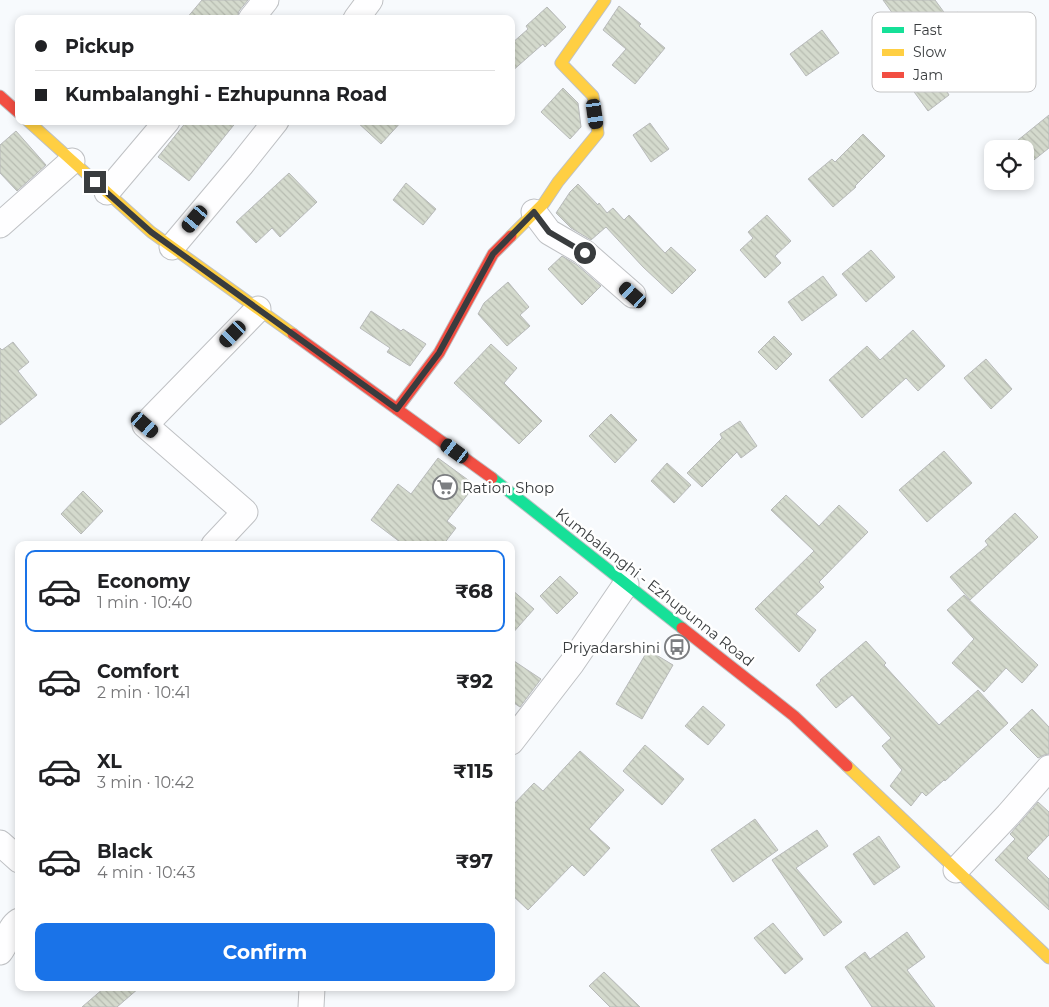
<!DOCTYPE html>
<meta charset="utf-8">
<style>
:root{--surface:#fff;--page:#f2f2f2;--text:#202124;--muted:#757577;--line:#e0e0e0;--accent:#1a73e8}
body{margin:0;font-family:Montserrat,sans-serif;background:var(--page);color:var(--text);height:100vh;display:flex;flex-direction:column;font-size:19px;white-space:nowrap}
*{box-sizing:border-box;margin:0}
p{font-size:16px;color:var(--muted)}
.icon{flex:none;width:28px;height:28px;fill:none;stroke:currentColor;stroke-width:2;stroke-linecap:round;stroke-linejoin:round}
.map{position:relative;flex:1;overflow:hidden}
.sheet{position:absolute;left:15px;top:541px;width:500px;height:450px;display:flex;flex-direction:column;background:var(--surface);border-radius:10px;box-shadow:0 2px 8px #0003}
.sheet>*{flex:none}
.top-card{position:absolute;left:15px;top:15px;width:500px;height:110px;border-radius:10px;box-shadow:0 2px 8px #0003;display:grid;align-content:center;height:110px;padding:0 20px;background:var(--surface)}
.buttons{position:absolute;left:984px;top:140px;display:grid;gap:10px}
.buttons a{display:grid;place-items:center;width:50px;height:50px;border-radius:10px;background:var(--surface);box-shadow:0 2px 8px #0003;font-size:25px}
.end{position:absolute;width:22px;height:22px;margin:-11px;border:6px solid #393c3e;background:#fff;box-shadow:0 0 0 2px #fff}
.from{border-radius:50%}
.car{position:absolute;width:15px;height:30px;margin:-15px -8px;border-radius:6px;box-shadow:0 0 4px 1px #0007;background:linear-gradient(#222 24%,#8ab4d8 0 40%,#222 0 76%,#8ab4d8 0 86%,#222 0)}
.top-card b{display:flex;align-items:center;gap:18px;height:48px;font-size:19px}
.top-card b+b{border-top:1px solid var(--line)}
.top-card i{width:12px;height:12px;background:var(--text)}
ul{padding:9px 0 0;list-style:none}
li{display:flex;align-items:center;gap:15px;height:82px;margin:0 10px 8px;padding:0 10px;border:2px solid transparent;border-radius:10px}
li div{flex:1}
li b{display:block;font-size:19px}
li em{font-style:normal;font-weight:700}
li.selected{border-color:var(--accent)}
li>.icon{width:45px;height:45px;stroke-width:1.5}
.button{display:flex;gap:10px;margin-top:auto;padding:10px 20px}
.button a{flex:1;height:58px;border-radius:10px;background:var(--accent);color:#fff;font-size:20px;font-weight:700;line-height:58px;text-align:center}
.map>svg:first-child{display:block}
</style>
<div class="map">
<svg width="1049" height="1007" viewBox="0 0 1049 1007">
<defs>
<pattern id="building-back-hatch" width="6" height="6" patternUnits="userSpaceOnUse" patternTransform="scale(1.25)"><rect width="6" height="6" fill="#d4dacd"/><path d="M-1 5l2 2M0 0l6 6M5-1l2 2" fill="none" stroke="#b7bcb1"/></pattern>
</defs>
<rect width="100%" height="100%" fill="#f7fafd"/>
<g fill="url(#building-back-hatch)" stroke="#b8baba">
<polygon points="202,0 248,0 239,11 237,19 186,19"/>
<polygon points="883,0 935,0 949,19 958,12 977,39 988,31 1001,49 946,90 949,95 928,111 901,74 924,57"/>
<polygon points="619,6 641,24 639,26 665,48 635,84 612,65 626,49 603,30"/>
<polygon points="547,7 566,27 545,47 543,44 511,72 511,44 528,29 526,26"/>
<polygon points="822,30 839,53 806,76 790,54"/>
<polygon points="563,88 578,103 581,127 570,139 541,112"/>
<polygon points="1049,115 1049,148 1025,167 1025,149 1007,149"/>
<polygon points="187,121 237,121 189,181 158,157"/>
<polygon points="356,121 402,121 381,144"/>
<polygon points="650,123 669,149 651,162 633,135"/>
<polygon points="16,131 46,165 17,191 0,173 0,145"/>
<polygon points="863,134 885,156 855,186 856,187 833,207 808,179 832,159 835,162"/>
<polygon points="289,173 317,202 280,237 272,228 256,243 236,222"/>
<polygon points="406,183 436,209 423,225 393,200"/>
<polygon points="578,184 598,205 599,203 607,213 613,208 624,220 629,215 665,253 671,247 696,270 672,294 643,267 606,227 591,240 571,228 556,213 570,192"/>
<polygon points="767,215 791,241 775,256 781,263 765,278 740,250 753,238 748,232"/>
<polygon points="871,250 895,277 866,302 842,274"/>
<polygon points="562,256 577,265 601,286 582,305 548,269"/>
<polygon points="823,276 837,295 802,321 788,302"/>
<polygon points="508,282 529,307 520,315 530,326 507,346 478,314 484,303"/>
<polygon points="371,311 401,331 403,329 426,344 410,366 387,352 390,348 360,328"/>
<polygon points="913,330 945,366 918,391 906,378 862,418 829,380 867,346 880,360"/>
<polygon points="774,336 792,354 776,370 758,352"/>
<polygon points="13,342 29,362 18,371 37,395 0,425 0,348 2,350"/>
<polygon points="491,344 517,368 504,383 542,421 519,444 454,383"/>
<polygon points="986,359 1012,389 991,409 964,378"/>
<polygon points="611,414 637,440 615,463 589,436"/>
<polygon points="740,421 757,446 741,458 737,452 702,487 687,473 722,438 720,434"/>
<polygon points="944,451 972,483 927,522 899,490"/>
<polygon points="438,458 475,485 447,521 456,528 443,545 404,545 371,520 398,484 411,494"/>
<polygon points="667,463 691,485 674,503 651,481"/>
<polygon points="83,491 103,511 81,534 61,514"/>
<polygon points="786,495 819,526 839,505 868,532 819,582 824,587 796,614 816,630 799,652 755,609 814,551 771,510"/>
<polygon points="1015,513 1038,537 970,600 950,577 988,545 985,541"/>
<polygon points="560,576 578,593 557,614 540,596"/>
<polygon points="511,589 534,609 511,635"/>
<polygon points="964,595 1038,665 1022,683 1006,668 984,692 952,663 974,639 947,610"/>
<polygon points="866,641 886,663 884,665 939,725 978,690 1008,723 945,781 944,780 926,796 922,792 911,806 890,786 902,770 882,746 891,738 852,695 836,708 816,685 821,681 820,680"/>
<polygon points="648,650 673,665 642,719 616,704"/>
<polygon points="511,659 541,679 520,707 511,701"/>
<polygon points="703,706 725,725 708,745 685,726"/>
<polygon points="1032,709 1049,727 1049,754 1044,755 1038,758 1010,730"/>
<polygon points="645,745 684,779 662,805 623,771"/>
<polygon points="580,751 624,790 589,829 610,848 584,876 572,865 528,910 511,894 511,807 534,783 543,791"/>
<polygon points="1038,802 1049,812 1049,835 1027,858 1049,879 1049,910 995,860 1015,839 1010,834"/>
<polygon points="755,819 778,850 733,882 711,850"/>
<polygon points="817,830 828,846 796,868 842,922 824,936 772,860"/>
<polygon points="879,836 900,867 874,885 853,854"/>
<polygon points="773,923 803,959 785,974 754,938"/>
<polygon points="907,932 925,957 907,970 935,1007 872,1007 845,967 865,952 870,959"/>
<polygon points="604,972 640,1007 610,1007 589,986"/>
<polygon points="104,988 139,988 117,1007 82,1007"/>
</g>
<g fill="none" stroke-linecap="round" stroke-linejoin="round">
<defs>
<g id="street">
<polyline points="251,19 266,0"/>
<polyline points="356,19 370,0"/>
<polyline points="107,192 167,121"/>
<polyline points="534,212 549,232 585,253 633,295"/>
<polyline points="0,225 72,161"/>
<polyline points="172,247 241,165 276,121"/>
<polyline points="214,545 245,512 145,425 258,309"/>
<polyline points="511,742 572,663 626,584"/>
<polyline points="0,843 19,860"/>
<polyline points="956,870 1008,815 1049,768"/>
<path d="M0,952C8,942 8,928 19,921"/>
<polyline points="311,1007 312,988"/>
</g>
<polyline id="fast" points="492,478 682,628"/>
<g id="slow">
<polyline points="28,121 151,232 293,334"/>
<polyline points="511,236 544,203 558,182 598,133 593,96 561,63 605,0"/>
<polyline points="847,766 1049,958"/>
</g>
<g id="jam">
<polyline points="0,96 19,113"/>
<polyline points="293,334 492,478"/>
<polyline points="397,409 439,353 493,254 511,236"/>
<polyline points="682,628 794,716 847,766"/>
</g>
</defs>
<use href="#street" stroke="#bfc1c4" stroke-width="27"/>
<use href="#fast" stroke="#bfc1c4" stroke-width="13"/>
<use href="#slow" stroke="#bfc1c4" stroke-width="13"/>
<use href="#jam" stroke="#bfc1c4" stroke-width="13"/>
<use href="#street" stroke="#fefeff" stroke-width="25"/>
<use href="#fast" stroke="#16e098" stroke-width="11"/>
<use href="#slow" stroke="#ffcf43" stroke-width="11"/>
<use href="#jam" stroke="#f24e42" stroke-width="11"/>
</g>
<g fill="none" stroke-linecap="round" stroke-linejoin="round">
<polyline stroke="#393c3e" stroke-width="6" points="95,182 151,232 397,409 439,353 493,254 534,212 549,232 585,253"/>
</g>
<defs>
<symbol id="supermarket-ring" viewBox="-11 -11 22 22"><circle r="9.5" fill="#fff" stroke="#7c7e81" stroke-width="1.5"/><path d="M-6-5.5h2.5l.6 2H6L4.5 2H-2.5L-4.4-4H-6ZM-1.5 3.2a1.3 1.3 0 1 0 .1 0ZM3 3.2a1.3 1.3 0 1 0 .1 0Z" fill="#7c7e81"/></symbol>
<symbol id="bus-ring" viewBox="-11 -11 22 22"><circle r="9.5" fill="#fff" stroke="#7c7e81" stroke-width="1.5"/><path d="M-5-6H5V4H4V6H2V4H-2V6H-4V4H-5ZM-3.5-4V0h7V-4ZM-3.5 1.2v1.5H-2V1.2ZM2 1.2v1.5H3.5V1.2Z" fill="#7c7e81"/></symbol>
</defs>
<g fill-rule="evenodd">
<use href="#supermarket-ring" x="431" y="473" width="28" height="28"/>
<use href="#bus-ring" x="663" y="633" width="28" height="28"/>
</g>
<g text-anchor="middle" dominant-baseline="central" stroke-width="5" stroke-linejoin="round" paint-order="stroke">
<g font-size="15" fill="#393c3e" stroke="#fff" text-anchor="start">
<text x="462" y="487">Ration Shop</text>
<text x="660" y="647" text-anchor="end">Priyadarshini</text>
</g>
<g font-size="15" fill="#393c3e" stroke="#fff">
<text transform="translate(655 587) rotate(38)">Kumbalanghi - Ezhupunna Road</text>
</g>
</g>
<rect x="872" y="12" width="164" height="80" rx="8" fill="#fff" stroke="#c4c4c5" stroke-width="1"/>
<rect x="882" y="27" width="22" height="6" fill="#16e098"/>
<rect x="882" y="49" width="22" height="7" fill="#ffcf43"/>
<rect x="882" y="72" width="22" height="6" fill="#f24e42"/>
<g font-size="14" fill="#393c3e">
<text x="913" y="35">Fast</text>
<text x="913" y="57">Slow</text>
<text x="913" y="80">Jam</text>
</g>
</svg>
<div class="buttons">
<a><svg class="icon" aria-label="locate" viewBox="0 0 24 24"><circle cx="12" cy="12" r="6"/><path d="M12 2v4M12 18v4M2 12h4M18 12h4"/></svg></a>
</div>
<i class="end from" style="left:585px;top:253px"></i>
<i class="end" style="left:95px;top:182px"></i>
<i class="car" style="left:595px;top:114px;rotate:172deg"></i>
<i class="car" style="left:195px;top:219px;rotate:220deg"></i>
<i class="car" style="left:633px;top:295px;rotate:312deg"></i>
<i class="car" style="left:233px;top:334px;rotate:224deg"></i>
<i class="car" style="left:145px;top:425px;rotate:131deg"></i>
<i class="car" style="left:455px;top:451px;rotate:306deg"></i>
<div class="top-card">
<b><i class="from"></i>Pickup</b>
<b><i></i>Kumbalanghi - Ezhupunna Road</b>
</div>
<section class="sheet">
<ul>
<li class="selected"><svg class="icon" aria-label="car" viewBox="0 0 24 24"><path d="M5 17H2v-5l4-1 3-4h7l3 4 3 1v5h-3M9 17h6M6 11h13"/><circle cx="7" cy="17" r="2"/><circle cx="17" cy="17" r="2"/></svg><div><b>Economy</b><p>1 min · 10:40</p></div><em>₹68</em></li>
<li><svg class="icon" aria-label="car" viewBox="0 0 24 24"><path d="M5 17H2v-5l4-1 3-4h7l3 4 3 1v5h-3M9 17h6M6 11h13"/><circle cx="7" cy="17" r="2"/><circle cx="17" cy="17" r="2"/></svg><div><b>Comfort</b><p>2 min · 10:41</p></div><em>₹92</em></li>
<li><svg class="icon" aria-label="car" viewBox="0 0 24 24"><path d="M5 17H2v-5l4-1 3-4h7l3 4 3 1v5h-3M9 17h6M6 11h13"/><circle cx="7" cy="17" r="2"/><circle cx="17" cy="17" r="2"/></svg><div><b>XL</b><p>3 min · 10:42</p></div><em>₹115</em></li>
<li><svg class="icon" aria-label="car" viewBox="0 0 24 24"><path d="M5 17H2v-5l4-1 3-4h7l3 4 3 1v5h-3M9 17h6M6 11h13"/><circle cx="7" cy="17" r="2"/><circle cx="17" cy="17" r="2"/></svg><div><b>Black</b><p>4 min · 10:43</p></div><em>₹97</em></li>
</ul>
<div class="button"><a>Confirm</a></div>
</section>
</div>
